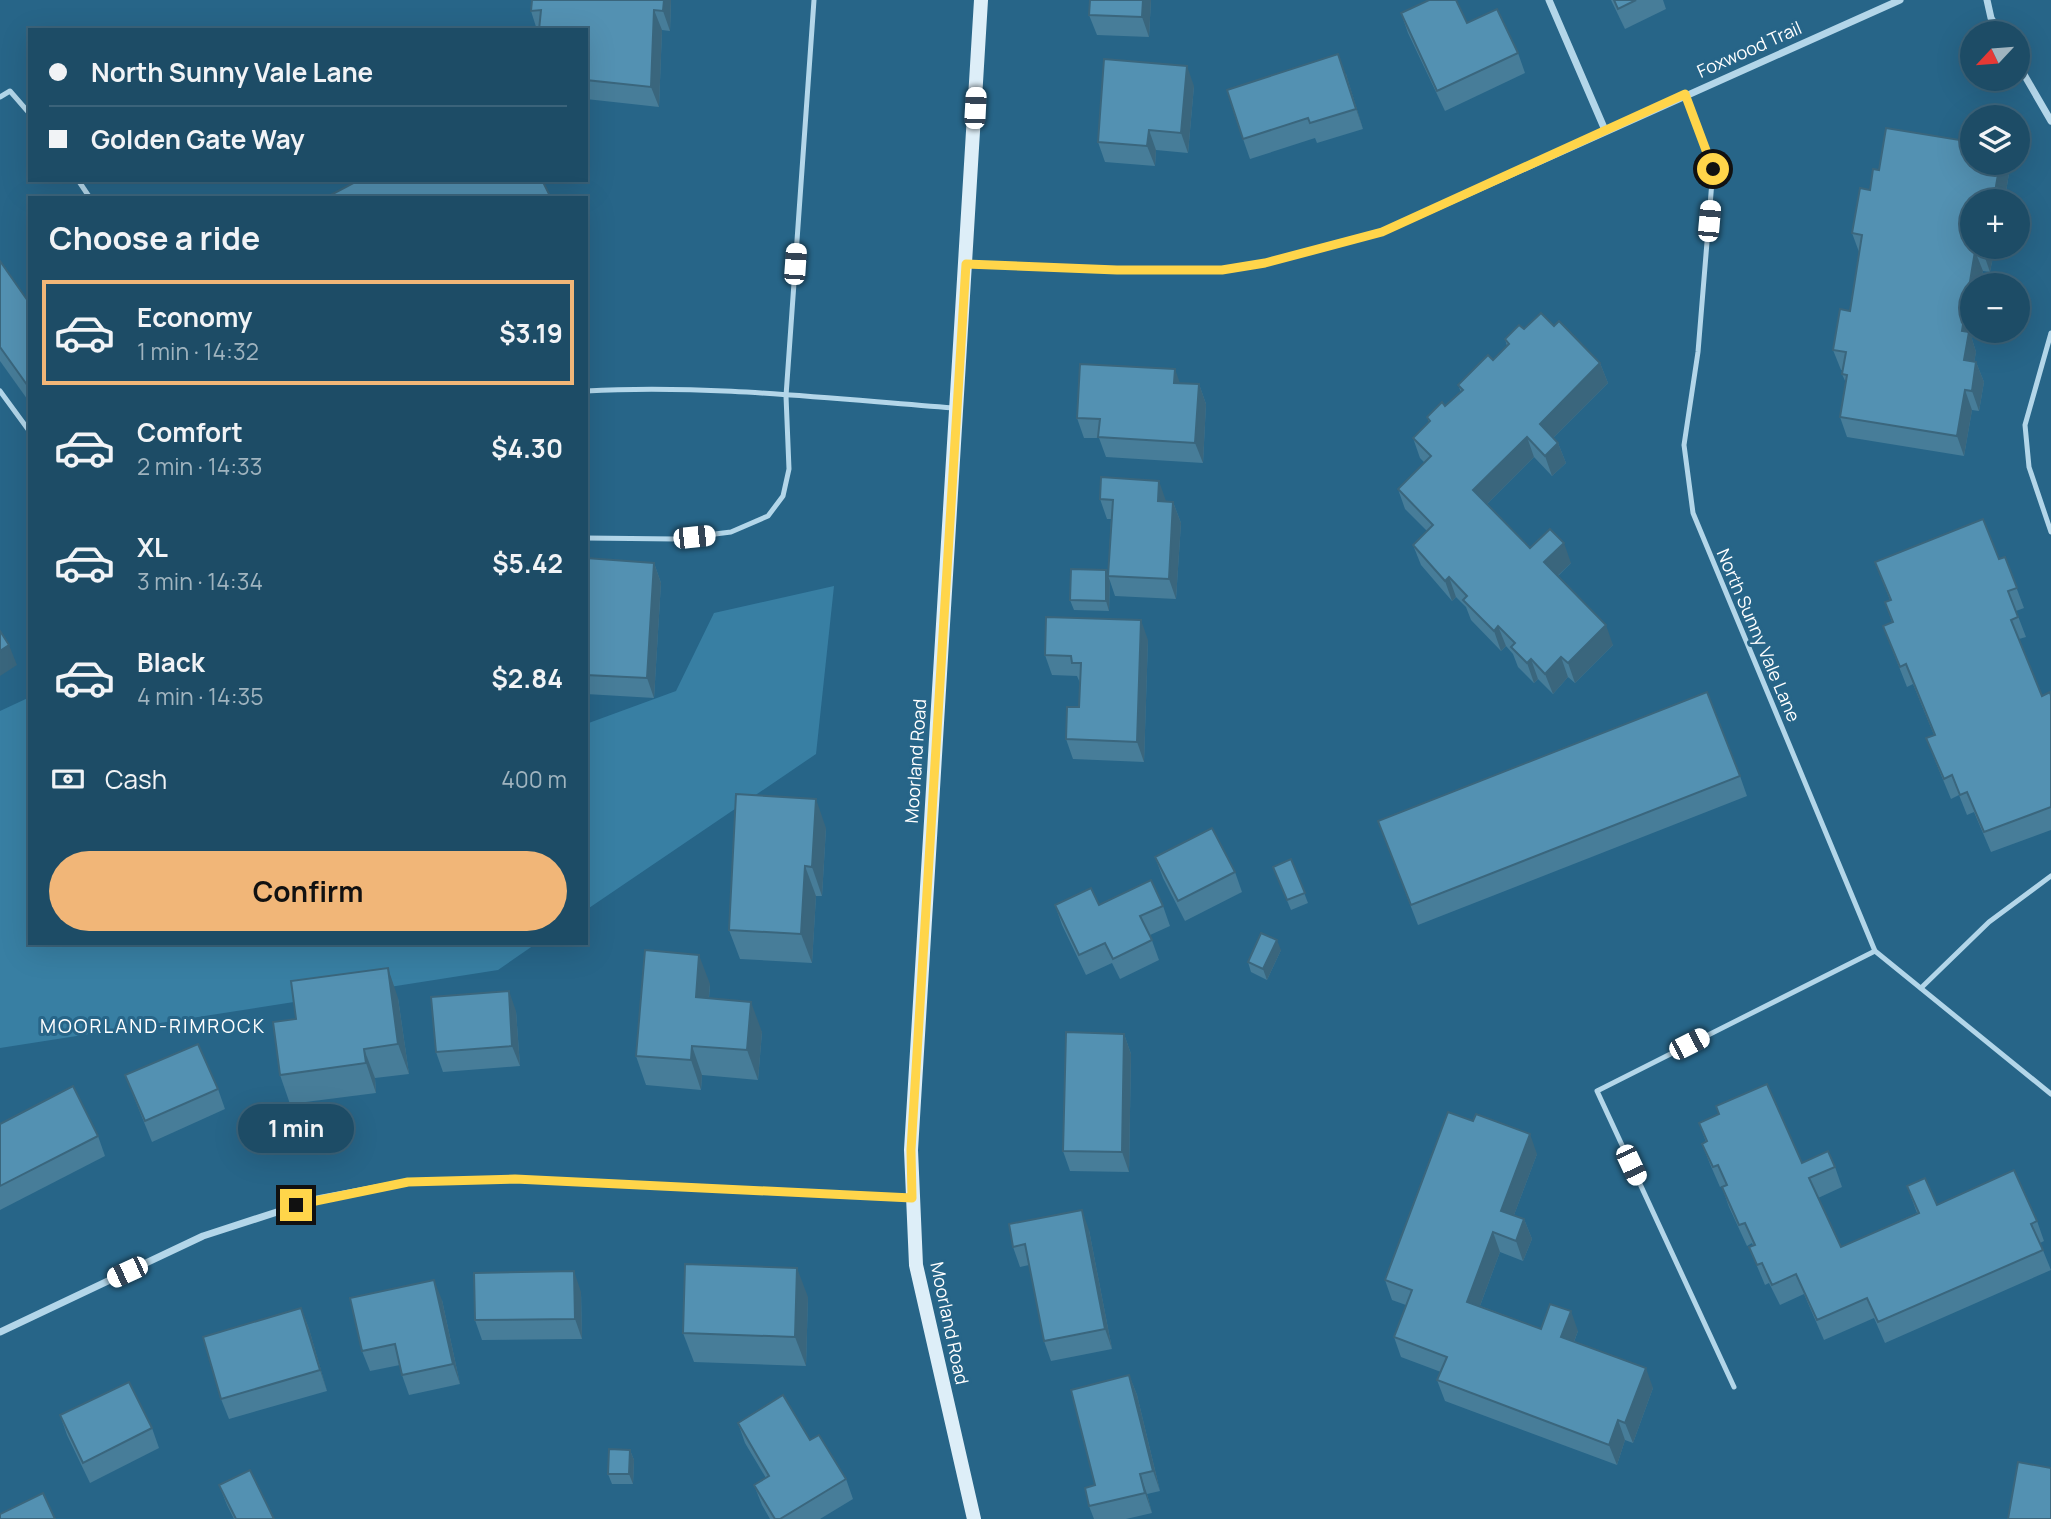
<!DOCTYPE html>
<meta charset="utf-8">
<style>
:root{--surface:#1d4c66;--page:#2a566f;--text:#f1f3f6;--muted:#a0b4bf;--line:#3b637a;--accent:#f1b678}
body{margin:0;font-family:Manrope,sans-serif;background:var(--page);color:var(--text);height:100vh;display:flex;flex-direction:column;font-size:26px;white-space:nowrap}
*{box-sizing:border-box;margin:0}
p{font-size:23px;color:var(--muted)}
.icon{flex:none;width:38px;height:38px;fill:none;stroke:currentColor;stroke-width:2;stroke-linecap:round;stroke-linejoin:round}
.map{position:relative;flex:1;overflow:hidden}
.details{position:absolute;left:28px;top:196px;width:560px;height:749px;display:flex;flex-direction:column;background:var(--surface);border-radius:0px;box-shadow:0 7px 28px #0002,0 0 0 2px var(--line)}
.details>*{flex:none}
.hud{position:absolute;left:28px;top:28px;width:560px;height:154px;border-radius:0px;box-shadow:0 7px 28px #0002,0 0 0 2px var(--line);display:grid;align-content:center;height:154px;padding:0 21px;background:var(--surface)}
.needle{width:46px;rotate:244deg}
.buttons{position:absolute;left:1960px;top:21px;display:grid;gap:14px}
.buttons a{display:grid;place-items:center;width:70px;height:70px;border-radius:50%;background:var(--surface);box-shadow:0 7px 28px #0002,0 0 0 2px var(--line);font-size:35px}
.end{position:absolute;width:32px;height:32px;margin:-16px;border:9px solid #ffd54a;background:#111;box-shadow:0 0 0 4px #111}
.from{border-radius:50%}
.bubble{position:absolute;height:49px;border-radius:24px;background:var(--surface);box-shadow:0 7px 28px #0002,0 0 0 2px var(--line);font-size:23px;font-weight:700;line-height:49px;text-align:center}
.car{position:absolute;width:21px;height:42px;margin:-21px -10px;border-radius:9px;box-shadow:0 0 5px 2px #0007;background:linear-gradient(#fff 24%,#345 0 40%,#fff 0 76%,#345 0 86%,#fff 0)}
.hud b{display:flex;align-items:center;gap:24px;height:66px;font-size:26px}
.hud b+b{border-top:2px solid var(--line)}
.hud i{width:18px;height:18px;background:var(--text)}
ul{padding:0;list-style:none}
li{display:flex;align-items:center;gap:21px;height:105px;margin:0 14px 10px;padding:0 7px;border:4px solid transparent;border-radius:0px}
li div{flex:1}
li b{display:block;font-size:26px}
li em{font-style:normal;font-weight:700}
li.active{border-color:var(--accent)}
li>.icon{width:63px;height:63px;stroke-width:1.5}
h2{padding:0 21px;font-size:32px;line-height:84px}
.pay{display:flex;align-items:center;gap:18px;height:77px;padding:0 21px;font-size:26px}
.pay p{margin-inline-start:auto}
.action{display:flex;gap:14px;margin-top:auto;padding:14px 21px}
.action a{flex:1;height:80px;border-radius:42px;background:var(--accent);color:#111;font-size:28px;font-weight:700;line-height:80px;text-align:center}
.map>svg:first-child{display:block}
</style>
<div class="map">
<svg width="2051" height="1519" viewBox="0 0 2051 1519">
<rect width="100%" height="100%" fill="#276588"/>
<g fill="#387fa3">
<polygon points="834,586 816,754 586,910 586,724 676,691 714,613"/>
<polygon points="30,697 30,943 537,943 498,970 0,1048 0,711"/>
</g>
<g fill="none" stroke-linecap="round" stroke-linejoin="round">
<g stroke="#b3d6e9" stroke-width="5">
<polyline points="1685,94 1713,169 1698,352 1684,445 1693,513 1875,951 2051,1094"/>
<polyline points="0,97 10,91 30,114"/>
<polyline points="78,180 90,198"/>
<polyline points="2051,333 2025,425 2029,467 2051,532"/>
<polyline points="0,391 30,432"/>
<path d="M586,391C708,384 832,399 953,408"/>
<polyline points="586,538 675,539 731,532 768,516 783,496 789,469 786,396 814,0"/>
<polyline points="1921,988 1989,922 2051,876"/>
<polyline points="1734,1387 1597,1091 1875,951"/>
</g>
<g stroke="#b3d6e9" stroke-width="7">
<polyline points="1549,0 1605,130"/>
<polyline points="1987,0 1991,18 2000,33"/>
<polyline points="2018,64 2051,121"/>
<polyline points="966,264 1117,270 1222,270 1265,263 1382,232 1900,0"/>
<polyline points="0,1332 203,1236 317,1199 408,1182 515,1179 912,1198"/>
</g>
<polyline stroke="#ddeef8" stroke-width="14" points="974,1519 916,1265 911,1150 981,0"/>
</g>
<g fill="#477d99">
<polygon points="532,0 671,0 670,31 662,30 659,107 586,99 586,30 537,30 531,11"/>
<polygon points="1090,0 1151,0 1149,37 1097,35 1089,15"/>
<polygon points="1611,0 1663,0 1666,9 1625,29"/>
<polygon points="1401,13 1467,23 1518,53 1525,73 1445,111 1408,33"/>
<polygon points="1346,74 1363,129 1317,143 1315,138 1250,159 1243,139"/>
<polygon points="1194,86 1188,153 1156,150 1155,166 1105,162 1098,142"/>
<polygon points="2010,167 2005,198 1972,201 1995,247 1990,272 1983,271 1980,285 1972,285 1973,331 1972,339 1976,352 1974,362 1976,362 1984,382 1979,411 1972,410 1964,456 1847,437 1840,417 1846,383 1842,374 1843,370 1841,370 1833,350 1850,311 1859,252 1852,233 1879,170"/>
<polygon points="0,261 30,304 30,403 0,361"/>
<polygon points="1554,326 1600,363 1608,383 1553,438 1558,443 1566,463 1552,476 1534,457 1487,504 1530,548 1571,563 1558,576 1613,645 1575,683 1568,677 1553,694 1538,679 1534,683 1518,667 1513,654 1506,646 1501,651 1471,620 1466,607 1456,597 1452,601 1421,565 1413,545 1427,531 1405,509 1398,489 1425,463 1420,458 1413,438 1429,422 1427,417 1445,406 1461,392 1458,385 1493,360 1507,346 1505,339 1524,329"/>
<polygon points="1180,383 1199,384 1206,404 1203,463 1106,457 1099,438 1084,438 1077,418"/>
<polygon points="1100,499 1166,501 1166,502 1173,502 1181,523 1176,599 1115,596 1110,581 1109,611 1074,610 1070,600 1106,570 1108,575 1111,519 1107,519"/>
<polygon points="2005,557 2024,608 2016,611 2026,637 2019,639 2042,696 2051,696 2051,830 1991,852 1974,812 1967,815 1959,795 1951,799 1934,758 1926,738 1934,735 1913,684 1907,687 1883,626 1892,622 1885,602 1890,600 1875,562 1999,559"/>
<polygon points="586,558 654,563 661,583 654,698 586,694"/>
<polygon points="1148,640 1144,762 1073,759 1066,739 1079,707 1080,683 1077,676 1052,675 1045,655"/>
<polygon points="1740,776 1747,796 1418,925 1378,821"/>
<polygon points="826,828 822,896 816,896 812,963 740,959 729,930"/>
<polygon points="1155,857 1235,872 1242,892 1185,921 1163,878"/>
<polygon points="1291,859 1308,903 1291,910 1273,867"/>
<polygon points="1055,905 1163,906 1170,926 1150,935 1159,960 1120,979 1112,963 1086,975 1062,925"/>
<polygon points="1281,950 1267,980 1251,972 1248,962"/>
<polygon points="710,984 709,998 762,1032 758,1080 702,1075 701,1090 646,1085 636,1056"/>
<polygon points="398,998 409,1074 375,1078 376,1093 290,1104 280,1075 296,1019"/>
<polygon points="516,1011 520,1066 443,1072 436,1052"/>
<polygon points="1124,1034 1131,1054 1129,1172 1070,1171 1063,1151"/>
<polygon points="125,1075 218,1089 225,1109 152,1142"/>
<polygon points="1699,1123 1802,1163 1835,1167 1842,1187 1818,1198 1841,1247 1917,1213 1907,1186 1937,1205 2037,1221 2044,1241 2040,1243 2051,1270 1885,1343 1874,1318 1824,1340 1804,1294 1780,1305 1769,1283 1765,1285 1749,1247 1753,1246 1752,1243 1747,1246 1729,1207 1722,1187 1725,1185 1720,1187 1710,1164 1702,1144 1706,1142"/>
<polygon points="0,1124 98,1136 105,1156 0,1210"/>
<polygon points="1537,1154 1514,1215 1524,1219 1532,1239 1523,1261 1500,1252 1480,1306 1541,1329 1578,1331 1574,1342 1653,1388 1633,1443 1625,1440 1617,1465 1445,1401 1437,1380 1441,1372 1401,1357 1394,1337 1406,1305 1392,1300 1385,1280"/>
<polygon points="1089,1230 1112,1349 1051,1361 1044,1341 1029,1265 1020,1267 1013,1247"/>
<polygon points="581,1292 582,1339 482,1340 475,1320"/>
<polygon points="808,1297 806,1366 694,1362 683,1333"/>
<polygon points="442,1300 460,1384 409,1395 402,1375 400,1365 370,1371 362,1351"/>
<polygon points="301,1308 309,1329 327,1391 229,1419 221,1399"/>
<polygon points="1129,1375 1137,1395 1160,1491 1147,1494 1152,1513 1126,1519 1094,1519 1089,1506"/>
<polygon points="60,1415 152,1428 159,1448 90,1483 67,1435"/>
<polygon points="738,1423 810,1440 846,1479 853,1499 820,1519 770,1519 762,1505 754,1485 766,1478 745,1443"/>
<polygon points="630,1450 634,1460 633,1484 612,1484 608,1474"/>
<polygon points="219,1485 274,1519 234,1519 227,1505"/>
</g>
<g fill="#3a667d">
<polygon points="664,0 671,0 670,31 663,11"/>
<polygon points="1143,0 1151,0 1149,37 1142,17"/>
<polygon points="654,10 662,30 659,107 651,87"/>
<polygon points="1338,54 1346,74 1363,129 1356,109"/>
<polygon points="1187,66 1194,86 1188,153 1181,133"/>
<polygon points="1149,130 1156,150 1155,166 1147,146"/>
<polygon points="2000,163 2009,163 2010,167 2005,198 2006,201 1999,201 1996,186"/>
<polygon points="1984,247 1995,247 1990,272 1983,252"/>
<polygon points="1975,251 1983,271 1980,285 1972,285 1973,331 1972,339 1976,352 1971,380 1964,360 1962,331"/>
<polygon points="1976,362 1984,382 1979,411 1972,391"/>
<polygon points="1600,363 1608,383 1547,444 1540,424"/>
<polygon points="1175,369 1182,389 1174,383"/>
<polygon points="1199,384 1206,404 1203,463 1195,443"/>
<polygon points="1965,390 1972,410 1964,456 1957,436"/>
<polygon points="1527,437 1534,457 1480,511 1473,490"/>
<polygon points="1558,443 1566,463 1552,476 1545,456"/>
<polygon points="1159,481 1166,501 1165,521 1158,501"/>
<polygon points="1173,502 1181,523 1176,599 1169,579"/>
<polygon points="1564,543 1571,563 1551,582 1544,562"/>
<polygon points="654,563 661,583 654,698 647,678"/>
<polygon points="1106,570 1110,581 1109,611 1106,601"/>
<polygon points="1449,577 1456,597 1452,601 1445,581"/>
<polygon points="1141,620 1148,640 1144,762 1137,742"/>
<polygon points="1606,625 1613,645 1575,683 1568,663"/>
<polygon points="1498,626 1506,646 1501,651 1494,631"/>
<polygon points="9,645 17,665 0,676 0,651"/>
<polygon points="1561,657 1568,677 1553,694 1545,674"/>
<polygon points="1531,659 1538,679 1534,683 1527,663"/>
<polygon points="816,799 826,828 822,896 812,867"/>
<polygon points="805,866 816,896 812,963 801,934"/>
<polygon points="1277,940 1281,950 1267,980 1263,969"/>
<polygon points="699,955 710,984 706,1027 696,997"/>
<polygon points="388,968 398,998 409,1074 398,1044"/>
<polygon points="509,991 516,1011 520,1066 512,1046"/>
<polygon points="751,1002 762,1032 758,1080 747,1050"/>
<polygon points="1124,1034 1131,1054 1129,1172 1122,1152"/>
<polygon points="692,1046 702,1075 701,1090 691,1060"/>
<polygon points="364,1049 375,1078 376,1093 366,1063"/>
<polygon points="1530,1134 1537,1154 1508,1231 1501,1211"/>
<polygon points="1082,1210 1089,1230 1112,1349 1105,1329"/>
<polygon points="1524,1219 1532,1239 1523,1261 1516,1241"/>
<polygon points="1493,1232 1500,1252 1474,1322 1467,1302"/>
<polygon points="797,1268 808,1297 806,1366 795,1337"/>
<polygon points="574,1271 581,1292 582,1339 575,1319"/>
<polygon points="434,1280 442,1300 460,1384 453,1364"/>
<polygon points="301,1308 309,1329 327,1391 320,1370"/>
<polygon points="1571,1311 1578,1331 1568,1357 1561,1337"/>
<polygon points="1646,1368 1653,1388 1633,1443 1625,1423"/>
<polygon points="1129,1375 1137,1395 1160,1491 1153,1471"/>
<polygon points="1618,1420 1625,1440 1617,1465 1609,1445"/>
<polygon points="630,1450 634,1460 633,1484 629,1474"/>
<polygon points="1140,1474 1147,1494 1152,1513 1145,1493"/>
</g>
<g fill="#5391b2" stroke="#3a667d" stroke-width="2">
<polygon points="532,0 664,0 663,11 654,10 651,87 586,80 586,30 539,30 541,10 531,11"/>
<polygon points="1090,0 1143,0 1142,17 1089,15"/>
<polygon points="1429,0 1456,0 1467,23 1497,9 1518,53 1437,91 1401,13"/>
<polygon points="1614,0 1636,0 1618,9"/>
<polygon points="1338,54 1356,109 1310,123 1308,118 1243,139 1227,90"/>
<polygon points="1104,59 1187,66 1181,133 1149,130 1147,146 1098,142"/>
<polygon points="1886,128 1972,142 1972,163 2000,163 1996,186 2001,188 1999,201 1972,201 1972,247 1984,247 1983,252 1975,251 1962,331 1969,332 1964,360 1976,362 1972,391 1965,390 1957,436 1840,417 1847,375 1842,374 1846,352 1833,350 1840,309 1850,311 1862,235 1852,233 1860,188 1870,190 1873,169 1879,170"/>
<polygon points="359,180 542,180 551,198 325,198"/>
<polygon points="0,261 30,304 30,389 0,347"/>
<polygon points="1541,313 1554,326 1559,321 1600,363 1540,424 1558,443 1545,456 1527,437 1473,490 1530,548 1550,529 1564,543 1544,562 1606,625 1568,663 1561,657 1545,674 1531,659 1527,663 1511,647 1515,643 1498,626 1494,631 1463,600 1467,596 1449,577 1445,581 1413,545 1433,525 1398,489 1431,456 1413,438 1430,421 1427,417 1442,402 1445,406 1463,390 1458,385 1488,355 1493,360 1509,344 1505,339 1519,325 1524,329"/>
<polygon points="1080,364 1175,369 1174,383 1199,384 1195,443 1098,437 1100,419 1077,418"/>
<polygon points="1101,477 1159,481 1158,501 1173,502 1169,579 1108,576 1113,500 1100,499"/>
<polygon points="1983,519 1999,559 2005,557 2017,588 2008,591 2018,617 2011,620 2042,696 2050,692 2051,696 2051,807 1984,832 1967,792 1960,795 1952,775 1944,779 1926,738 1935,735 1906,664 1900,667 1883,626 1893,622 1885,602 1891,600 1875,562"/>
<polygon points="586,558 654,563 647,678 586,675"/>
<polygon points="1071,569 1106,570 1106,601 1070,600"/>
<polygon points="1046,617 1141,620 1137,742 1066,739 1067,707 1079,707 1081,663 1072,663 1071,656 1045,655"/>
<polygon points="0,631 9,645 0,651"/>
<polygon points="1707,692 1740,776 1411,905 1378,821"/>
<polygon points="736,794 816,799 812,867 805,866 801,934 729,930"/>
<polygon points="1212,828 1235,872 1178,901 1155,857"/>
<polygon points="1291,859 1305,893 1287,900 1273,867"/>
<polygon points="1151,880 1163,906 1140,916 1152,940 1113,959 1105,943 1079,955 1055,905 1091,888 1099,905"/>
<polygon points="1261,933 1277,940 1263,969 1248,962"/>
<polygon points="645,950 699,955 696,997 751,1002 747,1050 692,1046 691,1060 636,1056"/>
<polygon points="388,968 398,1044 364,1049 366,1063 280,1075 273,1022 296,1019 291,981"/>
<polygon points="509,991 512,1046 436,1052 431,997"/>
<polygon points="1066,1032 1124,1034 1122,1152 1063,1151"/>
<polygon points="198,1044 218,1089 145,1121 125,1075"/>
<polygon points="1767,1084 1802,1163 1828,1151 1835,1167 1809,1178 1841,1247 1919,1213 1907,1186 1925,1178 1937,1205 2014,1170 2037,1221 2031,1224 2043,1250 1878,1322 1867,1298 1817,1320 1796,1274 1772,1285 1762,1263 1757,1265 1749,1247 1755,1245 1745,1223 1739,1225 1722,1187 1727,1185 1718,1165 1713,1167 1702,1144 1707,1141 1699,1123 1719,1114 1716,1106"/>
<polygon points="73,1086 98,1136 0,1186 0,1124"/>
<polygon points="1448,1112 1473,1121 1476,1114 1530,1134 1501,1211 1524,1219 1516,1241 1493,1232 1467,1302 1541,1329 1550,1304 1571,1311 1561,1337 1646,1368 1625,1423 1618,1420 1609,1445 1437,1380 1447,1357 1394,1337 1412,1290 1385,1280"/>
<polygon points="1082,1210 1105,1329 1044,1341 1025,1244 1013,1247 1009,1224"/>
<polygon points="685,1264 797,1268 795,1337 683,1333"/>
<polygon points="574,1271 575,1319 475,1320 474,1273"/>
<polygon points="434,1280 453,1364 402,1375 395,1344 362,1351 350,1298"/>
<polygon points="301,1308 320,1370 221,1399 203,1337"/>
<polygon points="1129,1375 1153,1471 1140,1474 1145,1493 1089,1506 1085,1488 1095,1485 1071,1390"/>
<polygon points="129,1382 152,1428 83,1463 60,1415"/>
<polygon points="783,1395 810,1440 819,1435 846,1479 780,1519 775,1519 754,1485 769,1476 738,1423"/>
<polygon points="609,1449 630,1450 629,1474 608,1474"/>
<polygon points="2018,1462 2051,1468 2051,1519 2008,1519"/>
<polygon points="250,1470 274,1519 236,1519 219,1485"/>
<polygon points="43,1493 55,1519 0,1519 0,1514"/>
</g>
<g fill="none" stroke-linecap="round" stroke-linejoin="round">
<polyline stroke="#ffd54a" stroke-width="9" points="296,1205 408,1182 515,1179 912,1198 911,1150 966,264 1117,270 1222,270 1265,263 1382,232 1685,94 1713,169"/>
</g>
<g text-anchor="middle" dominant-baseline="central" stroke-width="6" stroke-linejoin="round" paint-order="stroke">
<g font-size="18" fill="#fff" stroke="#276588">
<text transform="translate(1749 49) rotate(-24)">Foxwood Trail</text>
<text transform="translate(1759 635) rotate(67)">North Sunny Vale Lane</text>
<text transform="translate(915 761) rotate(-86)">Moorland Road</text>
<text transform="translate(950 1323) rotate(78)">Moorland Road</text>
</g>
<g font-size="19" letter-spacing="2" fill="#fff" stroke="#276588">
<text x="153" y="1026">MOORLAND-RIMROCK</text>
</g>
</g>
</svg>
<div class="buttons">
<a><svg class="needle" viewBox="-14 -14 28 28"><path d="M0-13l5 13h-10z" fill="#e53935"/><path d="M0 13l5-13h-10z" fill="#a0b4bf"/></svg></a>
<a><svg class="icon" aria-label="layers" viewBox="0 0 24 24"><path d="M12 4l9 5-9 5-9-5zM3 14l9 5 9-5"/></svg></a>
<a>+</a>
<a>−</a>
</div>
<i class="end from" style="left:1713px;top:169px"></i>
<i class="end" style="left:296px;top:1205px"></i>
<div class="bubble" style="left:238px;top:1104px;width:116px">1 min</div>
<i class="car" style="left:975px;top:108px;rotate:3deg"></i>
<i class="car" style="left:1709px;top:221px;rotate:5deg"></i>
<i class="car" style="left:795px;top:264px;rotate:4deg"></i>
<i class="car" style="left:694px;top:537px;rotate:84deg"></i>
<i class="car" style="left:1689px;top:1044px;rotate:63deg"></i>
<i class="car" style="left:1631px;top:1165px;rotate:155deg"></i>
<i class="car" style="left:127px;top:1272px;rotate:245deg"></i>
<div class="hud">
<b><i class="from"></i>North Sunny Vale Lane</b>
<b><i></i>Golden Gate Way</b>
</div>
<section class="details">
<h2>Choose a ride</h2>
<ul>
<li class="active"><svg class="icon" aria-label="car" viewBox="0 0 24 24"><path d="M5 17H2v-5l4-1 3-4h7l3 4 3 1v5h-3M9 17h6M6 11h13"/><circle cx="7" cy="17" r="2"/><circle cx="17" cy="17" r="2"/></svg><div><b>Economy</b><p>1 min · 14:32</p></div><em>$3.19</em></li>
<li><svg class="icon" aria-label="car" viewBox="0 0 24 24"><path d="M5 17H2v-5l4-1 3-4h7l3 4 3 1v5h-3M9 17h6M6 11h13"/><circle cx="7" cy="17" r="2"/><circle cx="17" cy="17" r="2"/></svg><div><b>Comfort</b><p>2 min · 14:33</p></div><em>$4.30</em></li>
<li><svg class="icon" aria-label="car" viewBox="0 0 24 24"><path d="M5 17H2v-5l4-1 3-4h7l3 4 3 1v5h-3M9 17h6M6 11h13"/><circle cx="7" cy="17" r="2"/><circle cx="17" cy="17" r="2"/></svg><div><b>XL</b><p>3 min · 14:34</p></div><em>$5.42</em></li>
<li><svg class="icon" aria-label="car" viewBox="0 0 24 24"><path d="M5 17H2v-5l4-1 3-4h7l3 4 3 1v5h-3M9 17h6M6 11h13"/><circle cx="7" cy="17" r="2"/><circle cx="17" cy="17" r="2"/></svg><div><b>Black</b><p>4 min · 14:35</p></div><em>$2.84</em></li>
</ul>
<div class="pay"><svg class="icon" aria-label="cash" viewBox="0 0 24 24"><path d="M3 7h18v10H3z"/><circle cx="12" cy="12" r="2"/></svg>Cash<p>400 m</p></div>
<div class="action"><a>Confirm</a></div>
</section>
</div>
